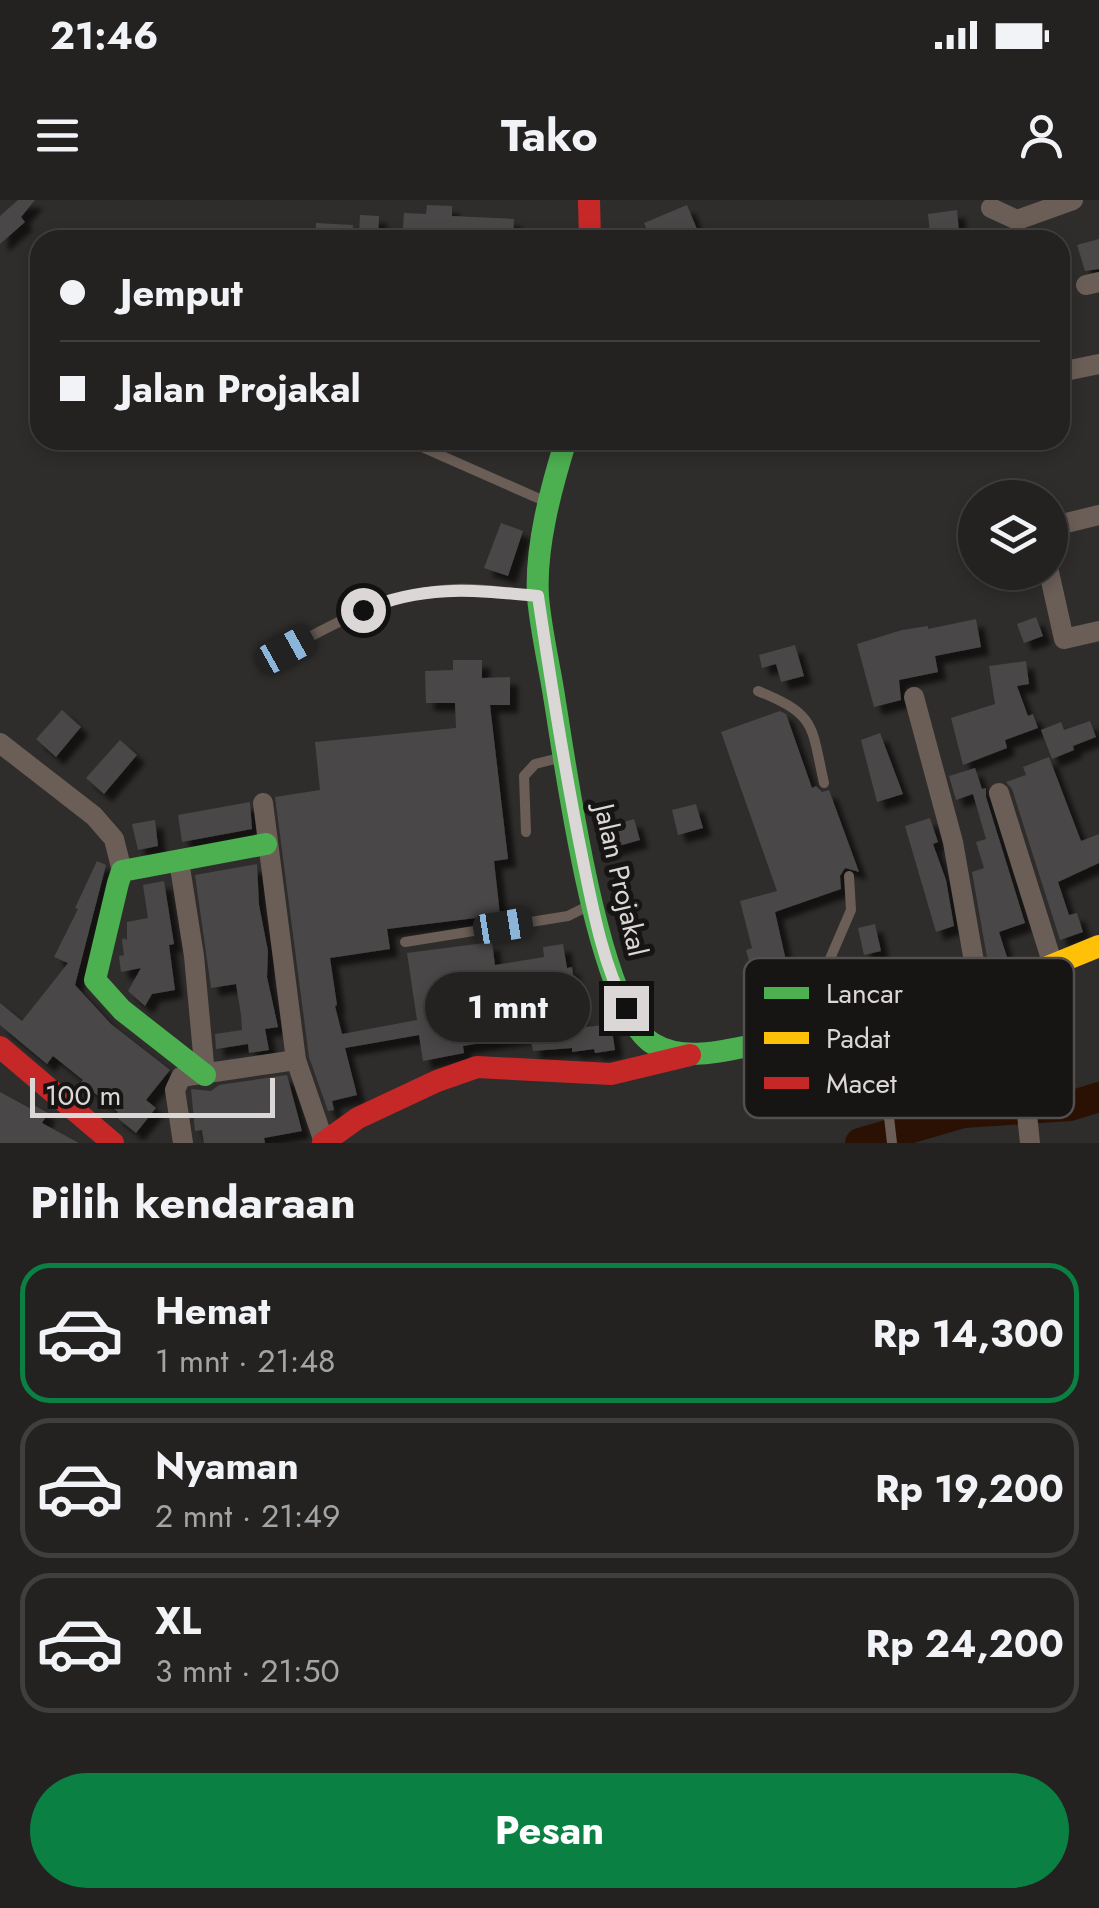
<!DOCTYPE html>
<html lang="id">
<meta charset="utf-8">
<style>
:root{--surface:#232220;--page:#2f2f2d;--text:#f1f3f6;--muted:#a3a4a5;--line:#403f3e;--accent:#0b8043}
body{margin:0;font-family:Jost,sans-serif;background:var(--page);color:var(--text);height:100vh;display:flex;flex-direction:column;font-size:38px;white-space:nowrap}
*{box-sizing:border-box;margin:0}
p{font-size:32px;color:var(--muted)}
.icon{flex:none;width:55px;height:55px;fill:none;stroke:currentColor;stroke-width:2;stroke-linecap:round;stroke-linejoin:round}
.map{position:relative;height:943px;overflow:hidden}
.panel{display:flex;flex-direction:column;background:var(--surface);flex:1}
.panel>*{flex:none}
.guide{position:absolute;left:30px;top:30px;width:1040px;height:220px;border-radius:30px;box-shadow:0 5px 15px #0003,0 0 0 2px var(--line);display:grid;align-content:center;height:220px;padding:0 30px;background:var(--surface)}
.tools{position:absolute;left:958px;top:280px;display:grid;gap:20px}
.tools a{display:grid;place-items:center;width:110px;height:110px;border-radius:50%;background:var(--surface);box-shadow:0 5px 15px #0003,0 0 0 2px var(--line);font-size:50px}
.scale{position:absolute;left:30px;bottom:25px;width:245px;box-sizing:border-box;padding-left:10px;border:5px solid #dbd7d6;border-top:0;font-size:28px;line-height:35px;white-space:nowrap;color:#dbd7d6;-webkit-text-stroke:8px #171513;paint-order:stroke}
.end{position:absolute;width:45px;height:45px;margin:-22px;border:12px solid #dbd7d6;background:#111;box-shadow:0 0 0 5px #111}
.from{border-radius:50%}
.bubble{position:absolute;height:70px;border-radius:35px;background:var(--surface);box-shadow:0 5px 15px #0003,0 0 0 2px var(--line);font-size:32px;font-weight:700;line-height:70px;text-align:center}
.car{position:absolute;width:30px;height:60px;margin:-30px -15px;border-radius:12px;box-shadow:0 0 8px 2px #0007;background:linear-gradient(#222 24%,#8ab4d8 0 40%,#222 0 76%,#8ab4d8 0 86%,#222 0)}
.guide b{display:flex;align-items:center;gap:35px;height:95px;font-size:38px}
.guide b+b{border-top:2px solid var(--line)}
.guide i{width:25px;height:25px;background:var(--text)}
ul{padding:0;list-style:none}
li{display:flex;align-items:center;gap:30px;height:140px;margin:0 20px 15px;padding:0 10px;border:5px solid var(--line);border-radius:30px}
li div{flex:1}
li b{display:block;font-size:38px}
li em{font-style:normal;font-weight:700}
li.on{border-color:var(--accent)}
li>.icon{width:90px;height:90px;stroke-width:1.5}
h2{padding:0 30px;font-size:45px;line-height:120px}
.primary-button{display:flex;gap:20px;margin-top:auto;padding:20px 30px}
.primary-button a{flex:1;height:115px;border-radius:60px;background:var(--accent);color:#fff;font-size:40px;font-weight:700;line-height:115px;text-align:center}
.status{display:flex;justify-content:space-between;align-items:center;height:70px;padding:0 50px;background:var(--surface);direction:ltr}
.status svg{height:28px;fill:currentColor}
header{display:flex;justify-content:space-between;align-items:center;height:130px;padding:0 30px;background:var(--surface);font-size:45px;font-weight:700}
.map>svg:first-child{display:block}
</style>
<div class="status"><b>21:46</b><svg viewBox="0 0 49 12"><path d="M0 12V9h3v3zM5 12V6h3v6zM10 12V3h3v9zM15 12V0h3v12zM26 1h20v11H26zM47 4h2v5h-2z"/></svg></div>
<header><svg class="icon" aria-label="menu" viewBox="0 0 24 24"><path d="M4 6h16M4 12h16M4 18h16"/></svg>Tako<svg class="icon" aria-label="person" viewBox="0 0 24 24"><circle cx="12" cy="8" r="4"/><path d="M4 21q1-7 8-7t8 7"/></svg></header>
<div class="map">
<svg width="1099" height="943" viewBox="0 0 1099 943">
<defs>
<filter id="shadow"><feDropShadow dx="8" dy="8" stdDeviation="2.5" flood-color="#0009"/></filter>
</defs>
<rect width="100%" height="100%" fill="#2f2d2b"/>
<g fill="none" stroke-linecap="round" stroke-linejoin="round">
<polyline stroke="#2a1104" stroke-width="30" points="860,943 963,913 1070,906 1099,897"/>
</g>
<g fill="#494746" fill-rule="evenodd" filter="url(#shadow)">
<polygon points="18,0 35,0 21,17 25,22 0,44 0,16"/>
<polygon points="427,5 452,6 452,16 514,19 513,40 402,40 404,13 426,14"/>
<polygon points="687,5 699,34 683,40 651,40 644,23"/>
<polygon points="957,10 959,31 930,34 928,14"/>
<polygon points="360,15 379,16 378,38 359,38"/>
<polygon points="316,23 353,25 352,40 315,40"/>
<polygon points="1099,39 1099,69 1085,71 1077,45"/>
<polygon points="501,323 523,331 508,376 484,368"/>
<polygon points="1036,417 1043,436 1024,443 1017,424"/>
<polygon points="976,419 981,447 935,456 938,472 899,480 901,500 874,507 857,444 902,430 928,426 928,429"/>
<polygon points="795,445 804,476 781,482 776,464 762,468 759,455"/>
<path d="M453,460H482V478L510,477V505H490L508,659L494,661L500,715L387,729L390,749L330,758L337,805L335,806L342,834L417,820L407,753L492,742L495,765L544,757L543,747L563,744L567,768L572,767L580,822L586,821V827L611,824L615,850L595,853L594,849L572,852V848L533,851L530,835L463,846L464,853L423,861L419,835L345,848L357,895L332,901L334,910L328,911L309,857L275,597L320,590L315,542L456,528L455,503H426L425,471L453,470ZM545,771L548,801L502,810L498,779Z"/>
<polygon points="1026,461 1029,484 1017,486 1028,516 1033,514 1038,528 1005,540 1007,548 963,565 951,518 995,504 989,466"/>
<polygon points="62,510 81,527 56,557 36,539"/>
<polygon points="780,511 786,514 812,588 816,586 822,592 829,590 859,672 845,668 840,676 841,689 775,712 789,774 755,783 746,750 752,748 740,701 777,691 721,532"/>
<polygon points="1090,521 1096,537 1073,546 1074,550 1052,559 1041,530 1061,522 1064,530"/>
<polygon points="880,533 903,594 877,602 861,540"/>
<polygon points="120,540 137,555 104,594 86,578"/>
<polygon points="1049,557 1081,641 1099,634 1099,663 1058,682 1069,715 1077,713 1083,732 1060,740 1012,589 1006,582 1026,575 1023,567"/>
<polygon points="975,568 982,589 986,588 986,597 1025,723 999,732 1007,757 988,763 972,672 984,668 976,642 986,639 973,594 956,600 949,576"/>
<polygon points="250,602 252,629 182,642 178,615"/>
<polygon points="696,604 703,628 678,635 672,610"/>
<polygon points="930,618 938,642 933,644 946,680 954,726 936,732 905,626"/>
<polygon points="634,619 640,640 608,649 603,628"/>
<polygon points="155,620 158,646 138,650 132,624"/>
<polygon points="97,661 106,665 75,785 111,824 170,870 146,900 156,908 136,933 115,916 118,912 81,882 83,880 53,856 47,864 0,825 0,803 22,821 68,763 54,757 78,709 75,708"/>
<polygon points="257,664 259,705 268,751 267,777 278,827 265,829 269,850 249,853 248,844 216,849 215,834 242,830 241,815 236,784 211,788 195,675"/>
<polygon points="164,681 174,744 169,745 175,790 152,794 145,806 128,791 141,768 121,772 119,756 124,755 122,741 123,738 127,740 127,722 148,718 143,685"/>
<polygon points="875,724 881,751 864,755 858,728"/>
<polygon points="287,875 302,931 264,938 265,943 204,943 202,930 195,931 191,889 211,891 219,885"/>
<polygon points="0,892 33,910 35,906 48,913 42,923 79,943 0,943"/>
</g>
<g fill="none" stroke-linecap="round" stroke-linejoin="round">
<g stroke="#6a5e57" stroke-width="10">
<polyline points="415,244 542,300"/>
<path d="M286,450C339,420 391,393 454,389C479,387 507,393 532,395"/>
<path d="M758,491C817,515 811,525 824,583"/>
<polyline points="526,632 524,576 535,564 563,557"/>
<polyline points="405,742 568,716 586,707"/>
<polyline points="878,821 892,943"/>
<polyline points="841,825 825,798 825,780 826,768 851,710 849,676"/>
</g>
<g stroke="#6a5e57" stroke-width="20">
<polyline points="991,8 1017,20 1073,0"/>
<polyline points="1086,85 1099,82"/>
<polyline points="1060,172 1099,164"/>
<polyline points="1050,327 1099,315"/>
<polyline points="1049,372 1064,439 1099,431"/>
<polyline points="914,497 953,642 979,790"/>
<polyline points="0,543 94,616 114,639 122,671"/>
<polyline points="999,593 1053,765"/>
<polyline points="263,603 296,860 324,942"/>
<polyline points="179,661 194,756 205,875"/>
<polyline points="1013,781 1030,943"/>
<polyline points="183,943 175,890 181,877 296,860"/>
</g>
<g stroke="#4caf50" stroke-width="22">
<path d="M566,240C551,288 535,347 538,397C541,432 550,468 555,502C566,569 598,808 652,843C685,864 729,849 764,843"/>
<polyline points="205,875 122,810 95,780 118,683 122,671 266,644"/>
</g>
<polyline stroke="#ffc107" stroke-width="22" points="764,843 844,831 926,802 1013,781 1099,746"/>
<g stroke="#c62828" stroke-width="22">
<polyline points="589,0 590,40"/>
<polyline points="0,847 113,943"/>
<polyline points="323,943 358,918 437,881 477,867 611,874 690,855"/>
</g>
</g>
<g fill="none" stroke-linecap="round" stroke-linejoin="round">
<path stroke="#dbd7d6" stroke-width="12" d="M363,410C424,384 474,390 538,396C551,484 565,573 583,661C593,710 603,764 626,808"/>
</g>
<g text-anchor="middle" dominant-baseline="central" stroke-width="10" stroke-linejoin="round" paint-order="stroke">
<g font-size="28" fill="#dbd7d6" stroke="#171513">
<text transform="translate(621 680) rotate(77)">Jalan Projakal</text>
</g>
</g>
<rect x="744" y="758" width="330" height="160" rx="15" fill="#171513" stroke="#524f4e" stroke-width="2.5"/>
<rect x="764" y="787" width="45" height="12" fill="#4caf50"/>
<rect x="764" y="832" width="45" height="12" fill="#ffc107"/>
<rect x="764" y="877" width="45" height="12" fill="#c62828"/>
<g font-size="28" fill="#dbd7d6">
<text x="826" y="803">Lancar</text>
<text x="826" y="848">Padat</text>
<text x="826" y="893">Macet</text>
</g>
</svg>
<div class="tools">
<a><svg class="icon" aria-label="layers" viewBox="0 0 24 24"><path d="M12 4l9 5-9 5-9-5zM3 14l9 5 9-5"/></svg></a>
</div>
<div class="scale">100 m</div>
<i class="end from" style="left:363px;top:410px"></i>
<i class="end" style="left:626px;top:808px"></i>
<div class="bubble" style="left:425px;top:772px;width:165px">1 mnt</div>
<i class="car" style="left:286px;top:450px;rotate:61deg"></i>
<i class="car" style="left:503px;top:726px;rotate:81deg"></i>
<div class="guide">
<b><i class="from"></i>Jemput</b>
<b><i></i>Jalan Projakal</b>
</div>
</div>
<section class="panel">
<h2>Pilih kendaraan</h2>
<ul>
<li class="on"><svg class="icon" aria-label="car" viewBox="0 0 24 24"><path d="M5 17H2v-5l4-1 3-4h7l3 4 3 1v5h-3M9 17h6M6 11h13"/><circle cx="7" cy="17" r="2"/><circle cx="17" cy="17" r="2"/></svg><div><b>Hemat</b><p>1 mnt · 21:48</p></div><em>Rp 14,300</em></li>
<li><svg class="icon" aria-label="car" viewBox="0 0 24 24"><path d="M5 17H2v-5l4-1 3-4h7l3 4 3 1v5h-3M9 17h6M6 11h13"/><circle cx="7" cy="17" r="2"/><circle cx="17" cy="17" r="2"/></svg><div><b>Nyaman</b><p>2 mnt · 21:49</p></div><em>Rp 19,200</em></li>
<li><svg class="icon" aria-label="car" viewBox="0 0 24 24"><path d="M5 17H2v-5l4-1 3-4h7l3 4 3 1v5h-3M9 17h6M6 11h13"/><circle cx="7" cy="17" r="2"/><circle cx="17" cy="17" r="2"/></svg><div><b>XL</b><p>3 mnt · 21:50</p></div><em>Rp 24,200</em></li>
</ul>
<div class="primary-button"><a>Pesan</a></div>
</section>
